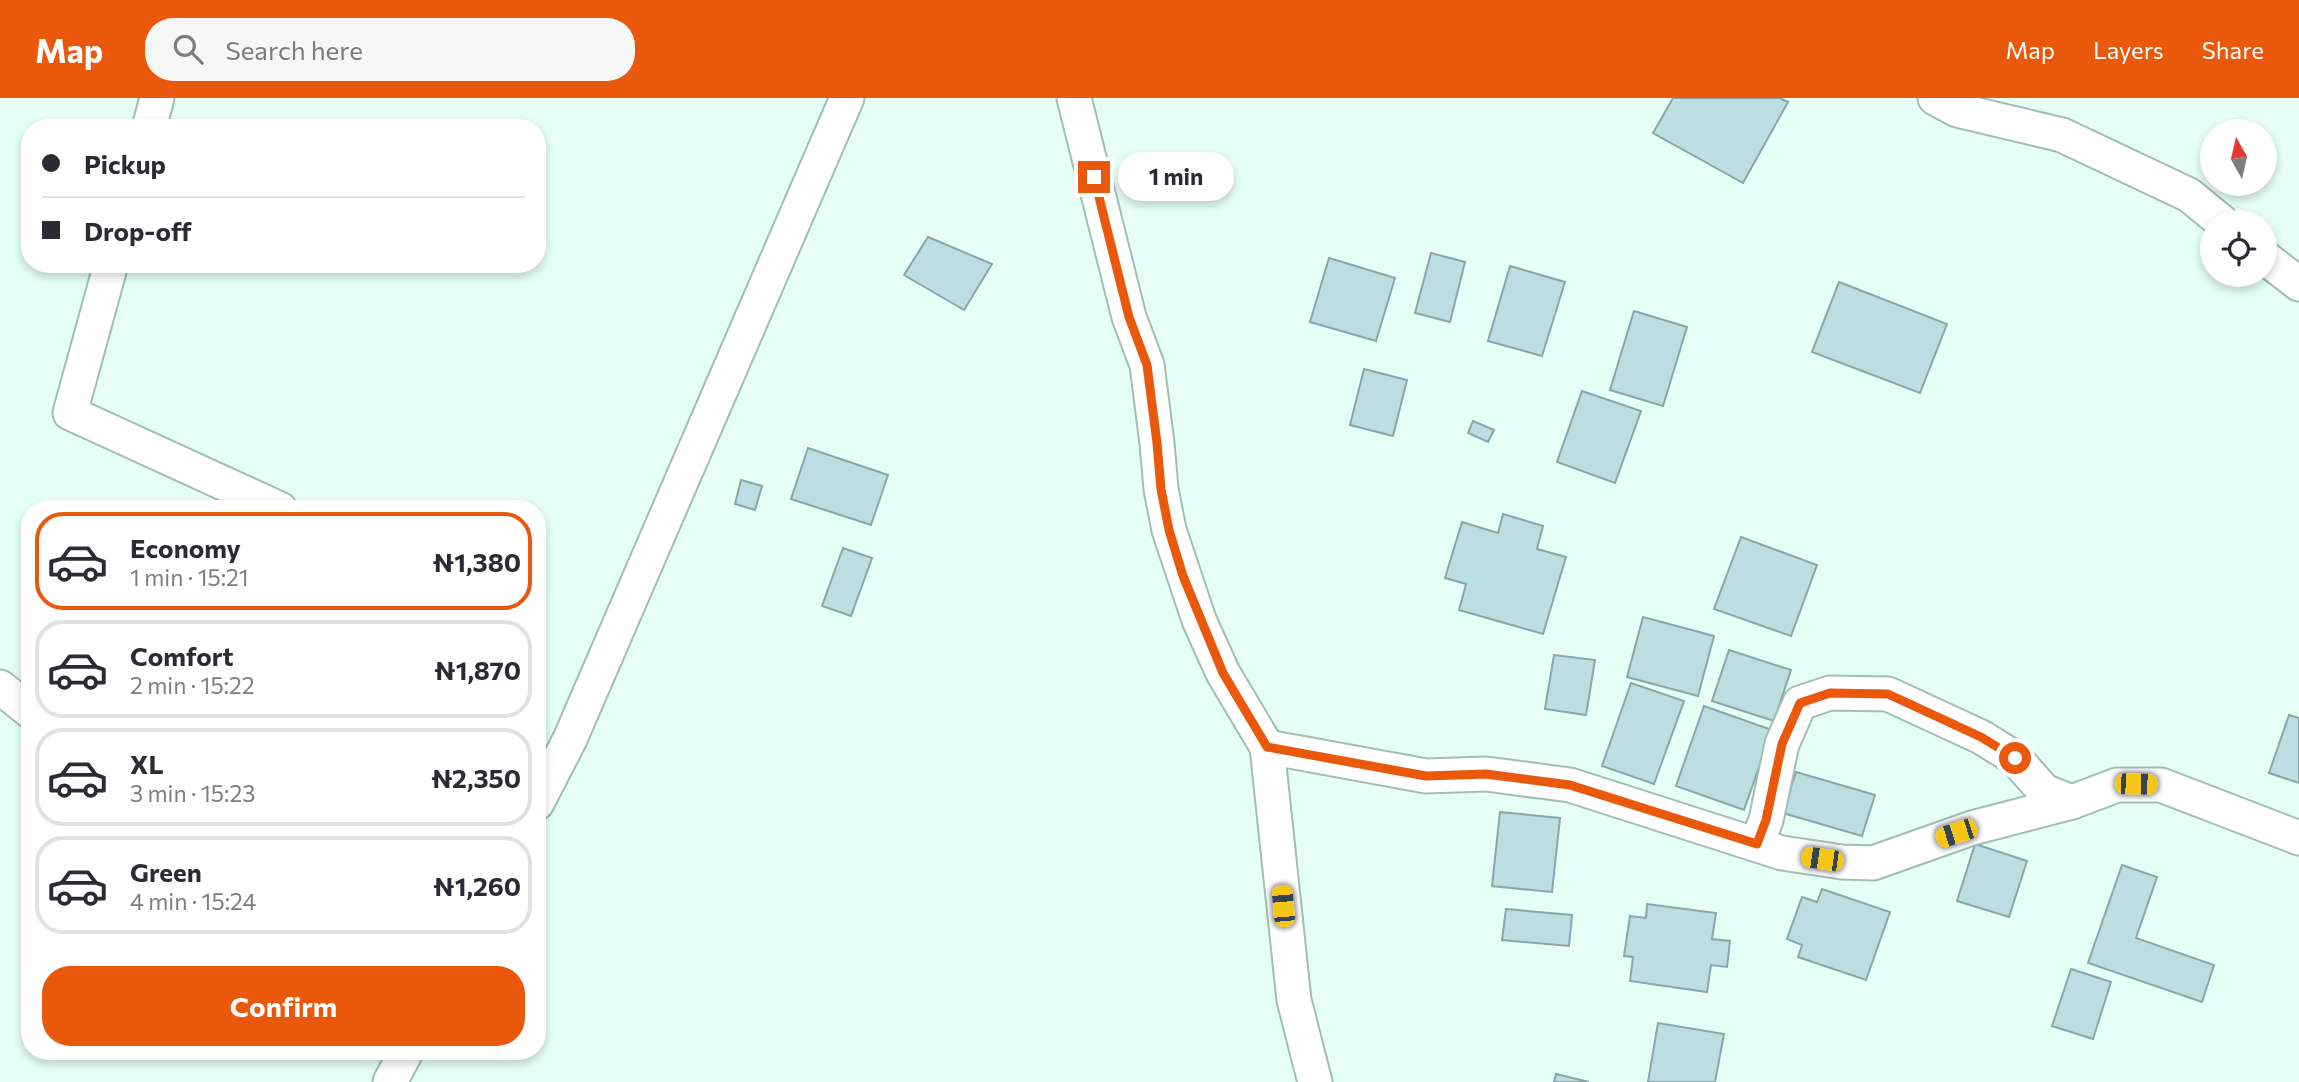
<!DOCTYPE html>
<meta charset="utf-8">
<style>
:root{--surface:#fff;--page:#f7f7f7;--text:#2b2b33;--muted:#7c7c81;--line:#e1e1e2;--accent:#ea580c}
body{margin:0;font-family:Commissioner,sans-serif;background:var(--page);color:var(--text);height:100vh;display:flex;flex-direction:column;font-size:26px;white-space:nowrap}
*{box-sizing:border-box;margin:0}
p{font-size:23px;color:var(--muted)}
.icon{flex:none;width:38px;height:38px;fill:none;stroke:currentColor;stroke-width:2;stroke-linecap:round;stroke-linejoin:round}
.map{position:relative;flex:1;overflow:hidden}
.sheet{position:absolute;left:21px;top:402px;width:525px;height:560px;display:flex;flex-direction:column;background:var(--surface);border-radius:28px;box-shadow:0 4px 10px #0003}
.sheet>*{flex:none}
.guide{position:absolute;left:21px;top:21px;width:525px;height:154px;border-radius:28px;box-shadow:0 4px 10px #0003;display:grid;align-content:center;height:154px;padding:0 21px;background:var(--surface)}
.needle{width:46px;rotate:352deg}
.fabs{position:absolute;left:2200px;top:21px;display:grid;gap:14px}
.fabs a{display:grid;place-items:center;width:77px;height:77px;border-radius:50%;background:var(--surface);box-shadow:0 4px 10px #0003;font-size:35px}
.end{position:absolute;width:32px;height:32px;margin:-16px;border:9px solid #ea580c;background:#fff;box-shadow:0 0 0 4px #fff}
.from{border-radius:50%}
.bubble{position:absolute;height:49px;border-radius:24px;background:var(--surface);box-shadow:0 4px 10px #0003;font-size:23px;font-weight:700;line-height:49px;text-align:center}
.car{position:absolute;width:21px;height:42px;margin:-21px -10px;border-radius:9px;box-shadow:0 0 5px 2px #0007;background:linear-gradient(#f5c518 24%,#345 0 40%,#f5c518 0 76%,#345 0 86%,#f5c518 0)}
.guide b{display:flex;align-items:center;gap:24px;height:66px;font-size:26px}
.guide b+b{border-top:2px solid var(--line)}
.guide i{width:18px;height:18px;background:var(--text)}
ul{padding:12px 0 0;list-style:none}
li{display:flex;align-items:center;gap:21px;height:98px;margin:0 14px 10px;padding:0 7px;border:4px solid var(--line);border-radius:28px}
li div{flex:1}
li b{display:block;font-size:26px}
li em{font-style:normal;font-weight:700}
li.current{border-color:var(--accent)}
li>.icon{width:63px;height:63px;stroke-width:1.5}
.cta{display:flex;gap:14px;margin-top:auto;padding:14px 21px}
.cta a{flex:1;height:80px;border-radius:28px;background:var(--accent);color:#fff;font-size:28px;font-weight:700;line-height:80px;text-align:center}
header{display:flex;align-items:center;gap:42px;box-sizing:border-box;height:98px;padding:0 35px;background:var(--accent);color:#fff}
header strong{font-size:33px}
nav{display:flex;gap:38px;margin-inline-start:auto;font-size:24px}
.search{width:490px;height:63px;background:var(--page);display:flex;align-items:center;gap:18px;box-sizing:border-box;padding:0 24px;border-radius:28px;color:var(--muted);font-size:26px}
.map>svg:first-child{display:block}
</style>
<header>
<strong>Map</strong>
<div class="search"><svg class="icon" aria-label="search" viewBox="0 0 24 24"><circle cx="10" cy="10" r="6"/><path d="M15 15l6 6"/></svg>Search here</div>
<nav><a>Map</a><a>Layers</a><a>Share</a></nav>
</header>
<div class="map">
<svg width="2299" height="984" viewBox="0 0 2299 984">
<rect width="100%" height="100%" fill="#e5fef6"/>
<g fill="#bddee0" stroke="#87a7a9" stroke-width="2">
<polygon points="1673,0 1780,0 1788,4 1743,85 1653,35"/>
<polygon points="928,139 992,166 964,212 904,177"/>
<polygon points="1431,155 1465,164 1450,224 1415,215"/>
<polygon points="1329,160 1395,180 1376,243 1310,224"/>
<polygon points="1510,168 1565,184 1542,258 1488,243"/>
<polygon points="1839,184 1947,226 1920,295 1812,254"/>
<polygon points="1634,213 1687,229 1663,308 1610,292"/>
<polygon points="1364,271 1407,282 1393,338 1350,327"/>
<polygon points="1582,293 1641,313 1615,385 1557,364"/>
<polygon points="1473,323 1494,332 1488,344 1468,335"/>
<polygon points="808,350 888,377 871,427 791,401"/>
<polygon points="741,382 762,388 755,412 735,406"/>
<polygon points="1503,416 1543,428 1537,451 1566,459 1543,536 1459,512 1466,486 1445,480 1462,424 1498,435"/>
<polygon points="1741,439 1817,467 1791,538 1714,511"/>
<polygon points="843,450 872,460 851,518 822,508"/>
<polygon points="1643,519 1714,538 1698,598 1627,579"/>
<polygon points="1729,552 1791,572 1774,623 1712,603"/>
<polygon points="1554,557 1595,562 1586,617 1545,611"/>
<polygon points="1631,585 1684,603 1654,686 1602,668"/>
<polygon points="1704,608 1772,632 1744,712 1676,688"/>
<polygon points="2289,617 2299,620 2299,685 2269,675"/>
<polygon points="1796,674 1875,697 1862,738 1783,715"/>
<polygon points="1500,714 1560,720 1552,794 1492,788"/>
<polygon points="1975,746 2027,763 2009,819 1957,803"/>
<polygon points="2122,767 2157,779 2136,840 2214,867 2202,904 2088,865"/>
<polygon points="1822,791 1890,814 1866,882 1798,859 1802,847 1787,841 1802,799 1817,804"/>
<polygon points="1647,806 1716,815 1712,841 1730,843 1727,869 1711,867 1707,894 1630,883 1633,859 1624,858 1630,818 1646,820"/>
<polygon points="1506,811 1572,817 1569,848 1502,842"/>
<polygon points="2071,871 2111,884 2093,941 2052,928"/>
<polygon points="1658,925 1724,936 1715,984 1648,984"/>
<polygon points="1556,976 1589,984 1554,984"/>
</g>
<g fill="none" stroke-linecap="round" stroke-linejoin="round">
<defs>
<g id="minor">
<polyline points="1074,0 1129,219 1147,267 1157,345 1161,391 1169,432 1199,522 1223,575 1267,649 1294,902 1315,984"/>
<polyline points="1935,0 1957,12 2062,37 2189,97 2222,124"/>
<polyline points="149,30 157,0"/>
<polyline points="2264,159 2299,186"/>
<polyline points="111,166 70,315 280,411"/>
<polyline points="0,589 30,613"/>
<polyline points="1267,649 1426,678 1486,676 1570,687 1782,755 1842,764 1873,765 1972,730 2072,704"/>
<polyline points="537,705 570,641 847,0"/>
<polyline points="1757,745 1766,722 1782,646 1800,605 1830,595 1888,596 1981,639 2015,660 2044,693 2072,704 2117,687 2161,687 2299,740"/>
<polyline points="390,984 406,954"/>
</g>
</defs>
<use href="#minor" stroke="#a0beb4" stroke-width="37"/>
<use href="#minor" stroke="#fff" stroke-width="33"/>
</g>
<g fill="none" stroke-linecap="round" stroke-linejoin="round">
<polyline stroke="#ea580c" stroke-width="9" points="1094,79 1129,219 1147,267 1157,345 1161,391 1169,432 1183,478 1223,575 1267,649 1426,678 1486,676 1570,687 1757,746 1766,722 1782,646 1800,605 1830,595 1888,596 1981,639 2015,660"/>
</g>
</svg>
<div class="fabs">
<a><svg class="needle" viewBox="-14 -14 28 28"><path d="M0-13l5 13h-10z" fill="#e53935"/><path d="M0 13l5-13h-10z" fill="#7c7c81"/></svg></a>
<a><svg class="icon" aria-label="locate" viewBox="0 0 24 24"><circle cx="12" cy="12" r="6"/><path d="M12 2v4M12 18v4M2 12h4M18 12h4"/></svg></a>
</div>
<i class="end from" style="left:2015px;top:660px"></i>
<i class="end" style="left:1094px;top:79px"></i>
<div class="bubble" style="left:1118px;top:54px;width:116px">1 min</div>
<i class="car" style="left:2136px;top:686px;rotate:91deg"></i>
<i class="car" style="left:1956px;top:735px;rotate:252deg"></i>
<i class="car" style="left:1822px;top:761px;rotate:278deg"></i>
<i class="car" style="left:1283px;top:808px;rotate:355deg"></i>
<div class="guide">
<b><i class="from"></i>Pickup</b>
<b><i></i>Drop-off</b>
</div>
<section class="sheet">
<ul>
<li class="current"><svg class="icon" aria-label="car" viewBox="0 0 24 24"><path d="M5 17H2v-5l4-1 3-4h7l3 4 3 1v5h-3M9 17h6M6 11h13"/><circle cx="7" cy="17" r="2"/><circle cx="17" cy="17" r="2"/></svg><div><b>Economy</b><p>1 min · 15:21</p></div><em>₦1,380</em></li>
<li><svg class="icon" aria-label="car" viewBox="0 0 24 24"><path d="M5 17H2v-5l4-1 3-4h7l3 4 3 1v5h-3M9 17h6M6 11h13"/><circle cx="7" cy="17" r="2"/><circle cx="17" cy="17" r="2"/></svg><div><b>Comfort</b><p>2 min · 15:22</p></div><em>₦1,870</em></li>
<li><svg class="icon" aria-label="car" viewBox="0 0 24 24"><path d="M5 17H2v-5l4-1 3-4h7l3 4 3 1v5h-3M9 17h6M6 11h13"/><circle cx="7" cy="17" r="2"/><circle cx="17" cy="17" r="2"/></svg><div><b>XL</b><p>3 min · 15:23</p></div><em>₦2,350</em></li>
<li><svg class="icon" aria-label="car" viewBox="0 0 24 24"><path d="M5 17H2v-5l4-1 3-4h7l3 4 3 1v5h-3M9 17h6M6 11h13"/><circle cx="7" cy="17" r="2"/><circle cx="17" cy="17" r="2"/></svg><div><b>Green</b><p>4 min · 15:24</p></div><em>₦1,260</em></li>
</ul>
<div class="cta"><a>Confirm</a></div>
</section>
</div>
